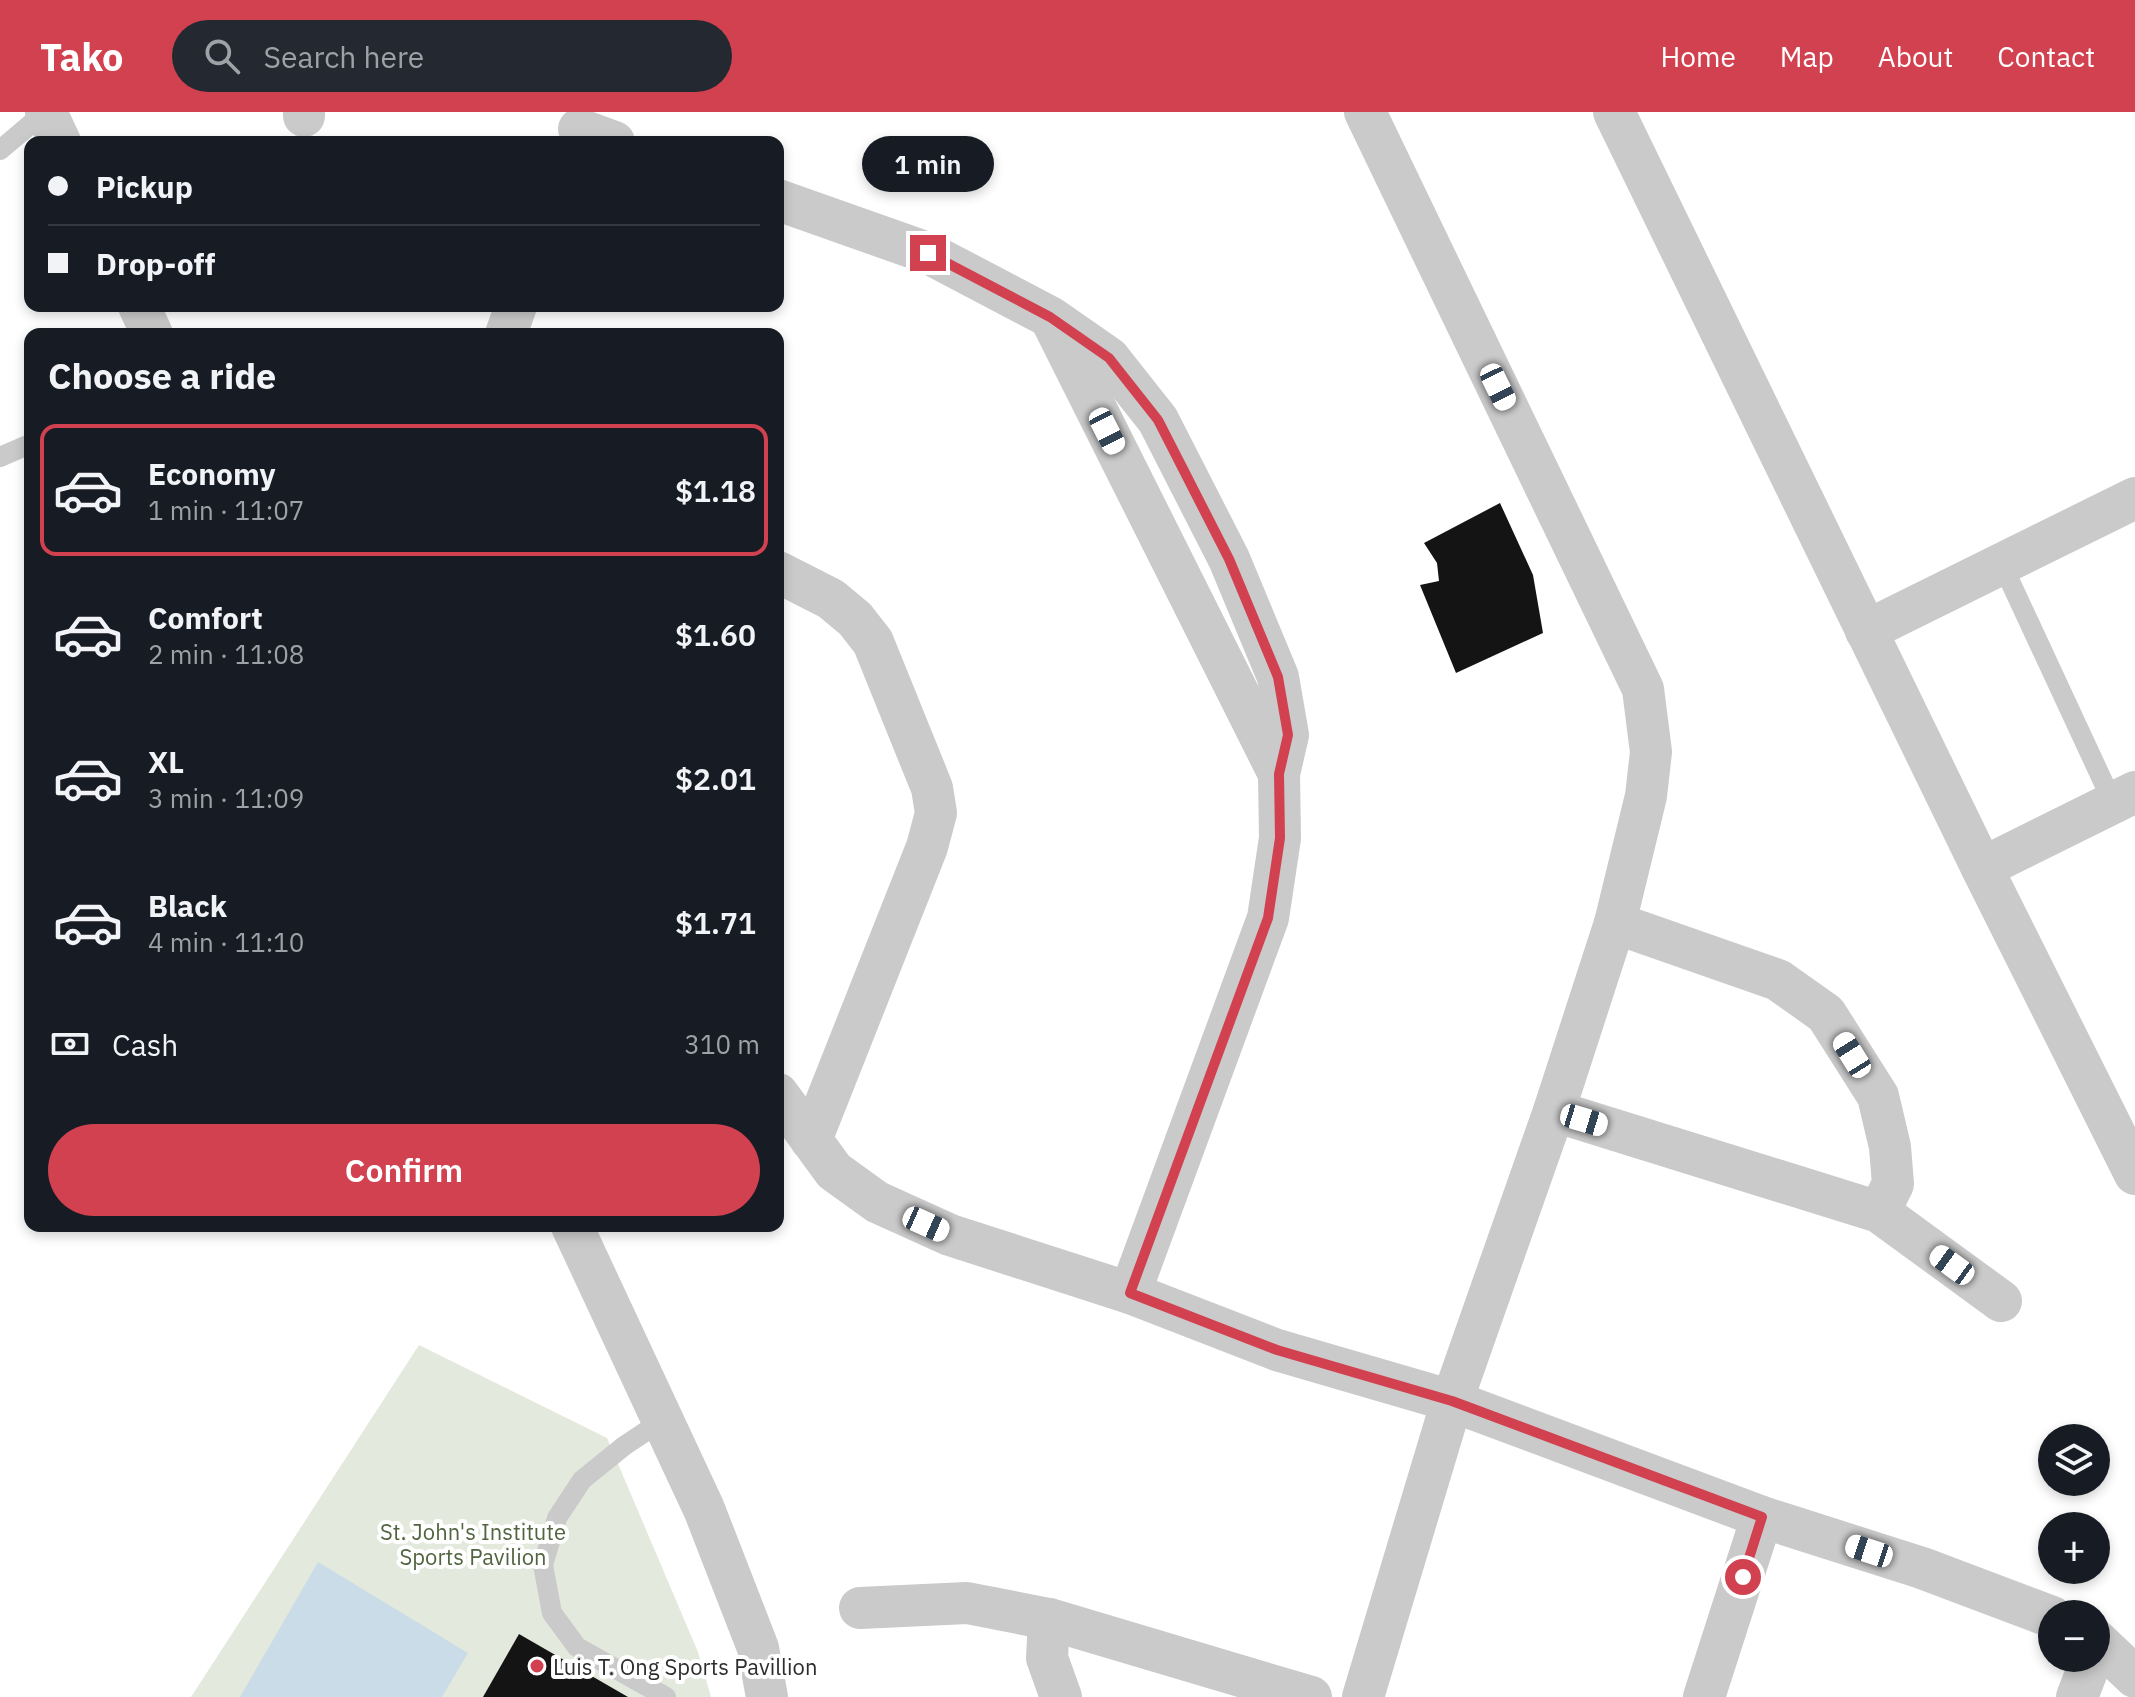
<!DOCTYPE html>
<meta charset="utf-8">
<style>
:root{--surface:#171b24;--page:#242831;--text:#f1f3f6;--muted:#9ea1a6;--line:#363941;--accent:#d2414f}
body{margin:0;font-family:"IBM Plex Sans",sans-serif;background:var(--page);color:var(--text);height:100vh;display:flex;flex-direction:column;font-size:30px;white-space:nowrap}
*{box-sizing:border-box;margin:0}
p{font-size:26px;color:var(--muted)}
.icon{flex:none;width:44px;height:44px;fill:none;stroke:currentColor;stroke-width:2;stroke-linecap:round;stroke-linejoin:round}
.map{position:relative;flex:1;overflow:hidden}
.details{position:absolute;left:24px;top:216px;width:760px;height:904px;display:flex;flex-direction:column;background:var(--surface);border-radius:16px;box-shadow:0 4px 12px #0003}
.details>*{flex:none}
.hud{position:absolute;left:24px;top:24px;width:760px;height:176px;border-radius:16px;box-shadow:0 4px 12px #0003;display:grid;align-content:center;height:176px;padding:0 24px;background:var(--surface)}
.tools{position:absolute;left:2038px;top:1312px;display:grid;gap:16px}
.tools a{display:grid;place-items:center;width:72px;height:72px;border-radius:50%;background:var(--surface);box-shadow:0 4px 12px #0003;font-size:40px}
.end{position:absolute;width:36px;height:36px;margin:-18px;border:10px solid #d2414f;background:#fff;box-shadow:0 0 0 4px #fff}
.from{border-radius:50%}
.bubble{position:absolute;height:56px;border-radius:28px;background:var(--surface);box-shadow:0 4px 12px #0003;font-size:26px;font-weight:600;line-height:56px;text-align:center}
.car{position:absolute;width:24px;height:48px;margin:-24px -12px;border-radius:10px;box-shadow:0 0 6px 2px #0007;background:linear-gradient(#fff 24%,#345 0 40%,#fff 0 76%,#345 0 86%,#fff 0)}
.hud b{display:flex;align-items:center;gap:28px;height:76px;font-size:30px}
.hud b+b{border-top:2px solid var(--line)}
.hud i{width:20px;height:20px;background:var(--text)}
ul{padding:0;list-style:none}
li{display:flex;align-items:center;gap:24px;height:132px;margin:0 16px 12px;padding:0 8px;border:4px solid transparent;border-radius:16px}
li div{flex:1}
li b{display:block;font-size:30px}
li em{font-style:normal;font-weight:600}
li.current{border-color:var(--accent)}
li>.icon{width:72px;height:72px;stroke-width:1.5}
h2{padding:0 24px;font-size:36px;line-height:96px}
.pay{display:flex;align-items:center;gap:20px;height:88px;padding:0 24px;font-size:30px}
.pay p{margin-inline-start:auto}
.action{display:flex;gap:16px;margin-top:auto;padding:16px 24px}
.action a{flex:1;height:92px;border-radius:48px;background:var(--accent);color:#fff;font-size:32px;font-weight:600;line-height:92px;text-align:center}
header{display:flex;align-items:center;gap:48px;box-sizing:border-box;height:112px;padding:0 40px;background:var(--accent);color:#fff}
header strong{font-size:38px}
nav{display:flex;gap:44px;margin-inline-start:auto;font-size:28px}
.search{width:560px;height:72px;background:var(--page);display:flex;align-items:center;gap:20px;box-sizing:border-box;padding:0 28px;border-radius:44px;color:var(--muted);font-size:30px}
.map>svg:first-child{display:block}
</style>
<header>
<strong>Tako</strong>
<div class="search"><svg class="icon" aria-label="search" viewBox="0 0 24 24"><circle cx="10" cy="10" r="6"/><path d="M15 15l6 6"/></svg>Search here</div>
<nav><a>Home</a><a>Map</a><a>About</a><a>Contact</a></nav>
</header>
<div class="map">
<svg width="2135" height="1585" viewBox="0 0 2135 1585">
<rect width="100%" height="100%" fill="#fff"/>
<polygon fill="#e3e9dc" points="419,1233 607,1326 698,1540 711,1585 191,1585"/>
<polygon fill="#cadce7" points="318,1450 468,1541 442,1585 240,1585"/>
<g fill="#141414">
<polygon points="1500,391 1533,463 1543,521 1456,561 1420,473 1439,469 1437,451 1424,431"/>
<polygon points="519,1522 628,1585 483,1585"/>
</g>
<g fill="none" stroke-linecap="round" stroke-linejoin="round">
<g stroke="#cacaca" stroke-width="20">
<polyline points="0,38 45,0"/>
<polyline points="0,345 30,332"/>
<polyline points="2002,452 2113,691"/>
<polyline points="663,1308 624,1334 582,1368 557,1406 543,1453 552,1501 577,1535 666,1585"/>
</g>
<g stroke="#cacaca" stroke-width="42">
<polyline points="46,0 60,30"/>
<polyline points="304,0 304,4"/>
<polyline points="1614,0 1982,756 2135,1062"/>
<polyline points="579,17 614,30"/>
<polyline points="778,88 928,141 1050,205 1109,246 1158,308 1229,447 1278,565 1288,623 1279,662 1280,726 1268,806 1130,1181"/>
<polyline points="139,194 152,222"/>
<polyline points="1052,209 1279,662"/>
<polyline points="506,222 516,194"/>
<polyline points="778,460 831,487 855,507 873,530 932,676 936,701 927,735 811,1028"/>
<polyline points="1866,519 2135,386"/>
<polyline points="1982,756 2135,680"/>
<polyline points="1615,811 1778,868 1826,902 1878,984 1890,1035 1893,1072 1879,1100"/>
<polyline points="778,982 834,1059 877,1090 950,1123 1130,1181 1277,1238 1452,1289 1762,1405 1922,1456 2052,1505"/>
<polyline points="1554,999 1879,1100 2001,1189"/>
<polyline points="572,1114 704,1397 758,1536 767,1585"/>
<polyline points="860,1496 967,1491 1049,1507 1311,1585"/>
<polyline points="1049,1507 1047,1546 1061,1585"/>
<polyline points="2096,1528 2135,1565"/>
<polyline points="1363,1585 1452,1289 1554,999 1615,811 1646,684 1651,640 1643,577 1365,0"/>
<polyline points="1704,1585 1762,1405"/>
<polyline points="2077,1585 2092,1546"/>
</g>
</g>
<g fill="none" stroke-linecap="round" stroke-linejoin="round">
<polyline stroke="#d2414f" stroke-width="10" points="928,141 1050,205 1109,246 1158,308 1229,447 1278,565 1288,623 1279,662 1280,726 1268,806 1130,1181 1277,1238 1452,1289 1762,1405 1743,1465"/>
</g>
<circle fill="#d2414f" stroke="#fff" stroke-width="3" cx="537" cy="1554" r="8"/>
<g text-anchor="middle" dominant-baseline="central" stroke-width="8" stroke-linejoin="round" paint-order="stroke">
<g font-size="22" fill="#51643f" stroke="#fff">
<text x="473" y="1419">St. John's Institute<tspan x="473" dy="25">Sports Pavilion</tspan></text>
</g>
<g font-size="22" fill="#2d2d2d" stroke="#fff" text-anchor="start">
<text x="553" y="1554">Luis T. Ong Sports Pavillion</text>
</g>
</g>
</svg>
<div class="tools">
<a><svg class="icon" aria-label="layers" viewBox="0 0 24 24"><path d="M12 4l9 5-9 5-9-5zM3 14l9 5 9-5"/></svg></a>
<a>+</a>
<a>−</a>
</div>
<i class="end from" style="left:1743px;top:1465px"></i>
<i class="end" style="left:928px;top:141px"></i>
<div class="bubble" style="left:862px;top:24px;width:132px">1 min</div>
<i class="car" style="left:1498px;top:275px;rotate:154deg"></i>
<i class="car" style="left:1107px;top:319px;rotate:153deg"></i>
<i class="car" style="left:1852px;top:943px;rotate:328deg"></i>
<i class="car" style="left:1584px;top:1008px;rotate:107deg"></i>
<i class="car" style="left:926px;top:1112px;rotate:114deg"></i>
<i class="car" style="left:1952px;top:1153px;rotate:306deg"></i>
<i class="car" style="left:1869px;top:1439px;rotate:288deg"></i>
<div class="hud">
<b><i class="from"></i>Pickup</b>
<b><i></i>Drop-off</b>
</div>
<section class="details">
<h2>Choose a ride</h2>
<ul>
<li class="current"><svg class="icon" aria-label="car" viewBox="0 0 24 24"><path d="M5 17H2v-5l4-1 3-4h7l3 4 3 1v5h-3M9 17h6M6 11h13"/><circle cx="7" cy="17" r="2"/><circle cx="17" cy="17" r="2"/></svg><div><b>Economy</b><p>1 min · 11:07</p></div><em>$1.18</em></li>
<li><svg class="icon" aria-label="car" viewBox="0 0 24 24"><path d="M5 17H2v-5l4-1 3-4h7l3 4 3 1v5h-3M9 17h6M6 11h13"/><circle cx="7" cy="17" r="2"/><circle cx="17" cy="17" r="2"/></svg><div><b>Comfort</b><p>2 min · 11:08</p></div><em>$1.60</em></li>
<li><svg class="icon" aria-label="car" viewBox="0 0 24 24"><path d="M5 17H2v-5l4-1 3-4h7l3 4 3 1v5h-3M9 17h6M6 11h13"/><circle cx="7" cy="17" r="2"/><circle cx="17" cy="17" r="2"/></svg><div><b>XL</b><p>3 min · 11:09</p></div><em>$2.01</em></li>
<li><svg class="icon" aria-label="car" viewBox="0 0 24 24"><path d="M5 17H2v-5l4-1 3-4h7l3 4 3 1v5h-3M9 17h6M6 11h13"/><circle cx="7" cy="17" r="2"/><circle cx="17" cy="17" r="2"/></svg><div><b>Black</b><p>4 min · 11:10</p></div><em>$1.71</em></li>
</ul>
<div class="pay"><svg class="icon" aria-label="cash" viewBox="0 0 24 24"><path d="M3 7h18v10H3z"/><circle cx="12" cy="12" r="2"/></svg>Cash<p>310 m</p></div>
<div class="action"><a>Confirm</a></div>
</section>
</div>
